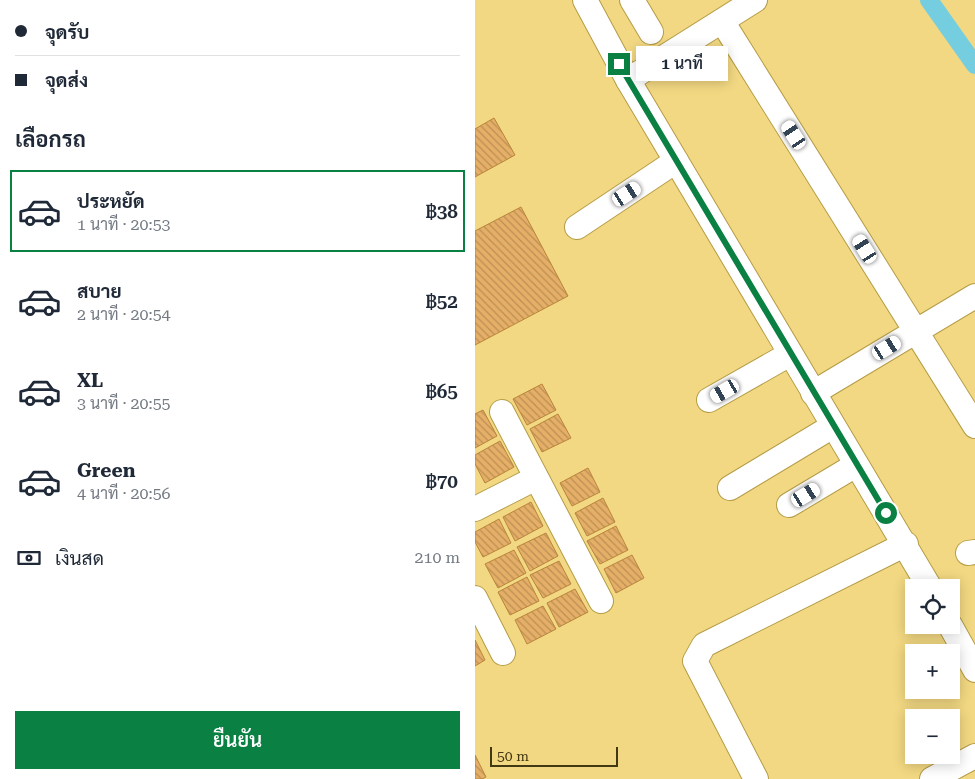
<!DOCTYPE html>
<html lang="th">
<meta charset="utf-8">
<style>
:root{--surface:#fff;--page:#f6f6f7;--text:#1f2937;--muted:#747a83;--line:#e0e1e3;--accent:#0b8043}
body{margin:0;font-family:"Roboto Serif",Sarabun,serif;background:var(--page);color:var(--text);height:100vh;display:flex;flex-direction:column;font-size:19px;white-space:nowrap}
*{box-sizing:border-box;margin:0}
p{font-size:16px;color:var(--muted)}
.icon{flex:none;width:28px;height:28px;fill:none;stroke:currentColor;stroke-width:2;stroke-linecap:round;stroke-linejoin:round}
.map{position:relative;flex:1;overflow:hidden}
.sheet{display:flex;flex-direction:column;background:var(--surface);width:475px}
.sheet>*{flex:none}
.top-card{display:grid;align-content:center;height:110px;padding:0 15px;background:var(--surface)}
.tools{position:absolute;left:430px;top:579px;display:grid;gap:10px}
.tools a{display:grid;place-items:center;width:55px;height:55px;border-radius:0px;background:var(--surface);box-shadow:0 2px 12px #0003;font-size:25px}
.scale{position:absolute;left:15px;bottom:12px;width:128px;box-sizing:border-box;padding-left:5px;border:2px solid #433814;border-top:0;font-size:14px;line-height:18px;white-space:nowrap;color:#433814;-webkit-text-stroke:4px #f2d882;paint-order:stroke}
.end{position:absolute;width:22px;height:22px;margin:-11px;border:6px solid #0b8043;background:#fff;box-shadow:0 0 0 2px #fff}
.from{border-radius:50%}
.bubble{position:absolute;height:35px;border-radius:0px;background:var(--surface);box-shadow:0 2px 12px #0003;font-size:16px;font-weight:600;line-height:35px;text-align:center}
.car{position:absolute;width:15px;height:30px;margin:-15px -8px;border-radius:6px;box-shadow:0 0 4px 1px #0007;background:linear-gradient(#fff 24%,#345 0 40%,#fff 0 76%,#345 0 86%,#fff 0)}
.top-card b{display:flex;align-items:center;gap:18px;height:48px;font-size:19px}
.top-card b+b{border-top:1px solid var(--line)}
.top-card i{width:12px;height:12px;background:var(--text)}
ul{padding:0;list-style:none}
li{display:flex;align-items:center;gap:15px;height:82px;margin:0 10px 8px;padding:0 5px;border:2px solid transparent;border-radius:0px}
li div{flex:1}
li b{display:block;font-size:19px}
li em{font-style:normal;font-weight:600}
li.on{border-color:var(--accent)}
li>.icon{width:45px;height:45px;stroke-width:1.5}
h2{padding:0 15px;font-size:22px;line-height:60px}
.pay{display:flex;align-items:center;gap:12px;height:55px;padding:0 15px;font-size:19px}
.pay p{margin-inline-start:auto}
.action{display:flex;gap:10px;margin-top:auto;padding:10px 15px}
.action a{flex:1;height:58px;border-radius:0px;background:var(--accent);color:#fff;font-size:20px;font-weight:600;line-height:58px;text-align:center}
main{display:flex;flex:1;min-height:0}
.map>svg:first-child{display:block}
</style>
<main>
<section class="sheet">
<div class="top-card">
<b><i class="from"></i>จุดรับ</b>
<b><i></i>จุดส่ง</b>
</div>
<h2>เลือกรถ</h2>
<ul>
<li class="on"><svg class="icon" aria-label="car" viewBox="0 0 24 24"><path d="M5 17H2v-5l4-1 3-4h7l3 4 3 1v5h-3M9 17h6M6 11h13"/><circle cx="7" cy="17" r="2"/><circle cx="17" cy="17" r="2"/></svg><div><b>ประหยัด</b><p>1 นาที · 20:53</p></div><em>฿38</em></li>
<li><svg class="icon" aria-label="car" viewBox="0 0 24 24"><path d="M5 17H2v-5l4-1 3-4h7l3 4 3 1v5h-3M9 17h6M6 11h13"/><circle cx="7" cy="17" r="2"/><circle cx="17" cy="17" r="2"/></svg><div><b>สบาย</b><p>2 นาที · 20:54</p></div><em>฿52</em></li>
<li><svg class="icon" aria-label="car" viewBox="0 0 24 24"><path d="M5 17H2v-5l4-1 3-4h7l3 4 3 1v5h-3M9 17h6M6 11h13"/><circle cx="7" cy="17" r="2"/><circle cx="17" cy="17" r="2"/></svg><div><b>XL</b><p>3 นาที · 20:55</p></div><em>฿65</em></li>
<li><svg class="icon" aria-label="car" viewBox="0 0 24 24"><path d="M5 17H2v-5l4-1 3-4h7l3 4 3 1v5h-3M9 17h6M6 11h13"/><circle cx="7" cy="17" r="2"/><circle cx="17" cy="17" r="2"/></svg><div><b>Green</b><p>4 นาที · 20:56</p></div><em>฿70</em></li>
</ul>
<div class="pay"><svg class="icon" aria-label="cash" viewBox="0 0 24 24"><path d="M3 7h18v10H3z"/><circle cx="12" cy="12" r="2"/></svg>เงินสด<p>210 m</p></div>
<div class="action"><a>ยืนยัน</a></div>
</section>
<div class="map">
<svg width="500" height="779" viewBox="0 0 500 779">
<defs>
<pattern id="building-back-hatch" width="6" height="6" patternUnits="userSpaceOnUse" patternTransform="scale(1.25)"><rect width="6" height="6" fill="#e5af67"/><path d="M-1 5l2 2M0 0l6 6M5-1l2 2" fill="none" stroke="#bb8f54"/></pattern>
</defs>
<rect width="100%" height="100%" fill="#f2d882"/>
<g fill="none" stroke-linecap="round" stroke-linejoin="round">
<polyline stroke="#75cde0" stroke-width="18" points="454,0 500,65"/>
</g>
<g fill="url(#building-back-hatch)" stroke="#b8843b">
<polygon points="19,118 40,155 0,177 0,129"/>
<polygon points="46,207 93,296 0,345 0,231"/>
<polygon points="67,384 81,410 52,425 38,399"/>
<polygon points="8,410 22,436 0,448 0,414"/>
<polygon points="83,414 96,438 67,452 55,429"/>
<polygon points="25,441 39,467 10,483 0,464 0,455"/>
<polygon points="113,468 125,492 97,506 85,483"/>
<polygon points="128,498 140,522 112,536 100,513"/>
<polygon points="56,502 68,526 40,541 28,517"/>
<polygon points="24,519 36,543 8,557 0,542 0,532"/>
<polygon points="141,526 153,550 125,564 112,541"/>
<polygon points="71,533 83,556 55,571 42,547"/>
<polygon points="39,550 51,573 23,588 10,564"/>
<polygon points="157,555 169,578 141,593 129,569"/>
<polygon points="84,561 96,584 68,598 55,575"/>
<polygon points="52,577 64,601 35,615 23,592"/>
<polygon points="100,589 113,612 84,627 72,603"/>
<polygon points="68,606 81,629 52,644 40,620"/>
<polygon points="0,640 10,660 0,666"/>
<polygon points="0,755 11,777 7,779 0,779"/>
</g>
<g fill="none" stroke-linecap="round" stroke-linejoin="round">
<defs>
<g id="minor">
<polyline points="110,0 153,80 455,588"/>
<polyline points="157,0 176,32"/>
<polyline points="247,21 500,426"/>
<polyline points="153,80 280,0"/>
<polyline points="102,227 201,161"/>
<polyline points="338,393 500,296"/>
<polyline points="234,400 315,354"/>
<polyline points="27,412 126,601"/>
<polyline points="255,488 358,426"/>
<polyline points="314,505 381,465"/>
<polyline points="0,509 61,478"/>
<polyline points="493,553 500,552"/>
<polyline points="0,598 28,653"/>
<polyline points="475,625 500,670"/>
<polyline points="281,779 220,661 229,645 431,544"/>
<polyline points="457,779 500,756"/>
</g>
</defs>
<use href="#minor" stroke="#b59c46" stroke-width="26"/>
<use href="#minor" stroke="#fff" stroke-width="24"/>
</g>
<g fill="none" stroke-linecap="round" stroke-linejoin="round">
<polyline stroke="#0b8043" stroke-width="6" points="144,64 411,513"/>
</g>
</svg>
<div class="tools">
<a><svg class="icon" aria-label="locate" viewBox="0 0 24 24"><circle cx="12" cy="12" r="6"/><path d="M12 2v4M12 18v4M2 12h4M18 12h4"/></svg></a>
<a>+</a>
<a>−</a>
</div>
<div class="scale">50 m</div>
<i class="end from" style="left:411px;top:513px"></i>
<i class="end" style="left:144px;top:64px"></i>
<div class="bubble" style="left:161px;top:46px;width:92px">1 นาที</div>
<i class="car" style="left:319px;top:135px;rotate:327deg"></i>
<i class="car" style="left:152px;top:194px;rotate:57deg"></i>
<i class="car" style="left:390px;top:249px;rotate:328deg"></i>
<i class="car" style="left:412px;top:348px;rotate:59deg"></i>
<i class="car" style="left:250px;top:391px;rotate:240deg"></i>
<i class="car" style="left:331px;top:495px;rotate:59deg"></i>
</div>
</main>
